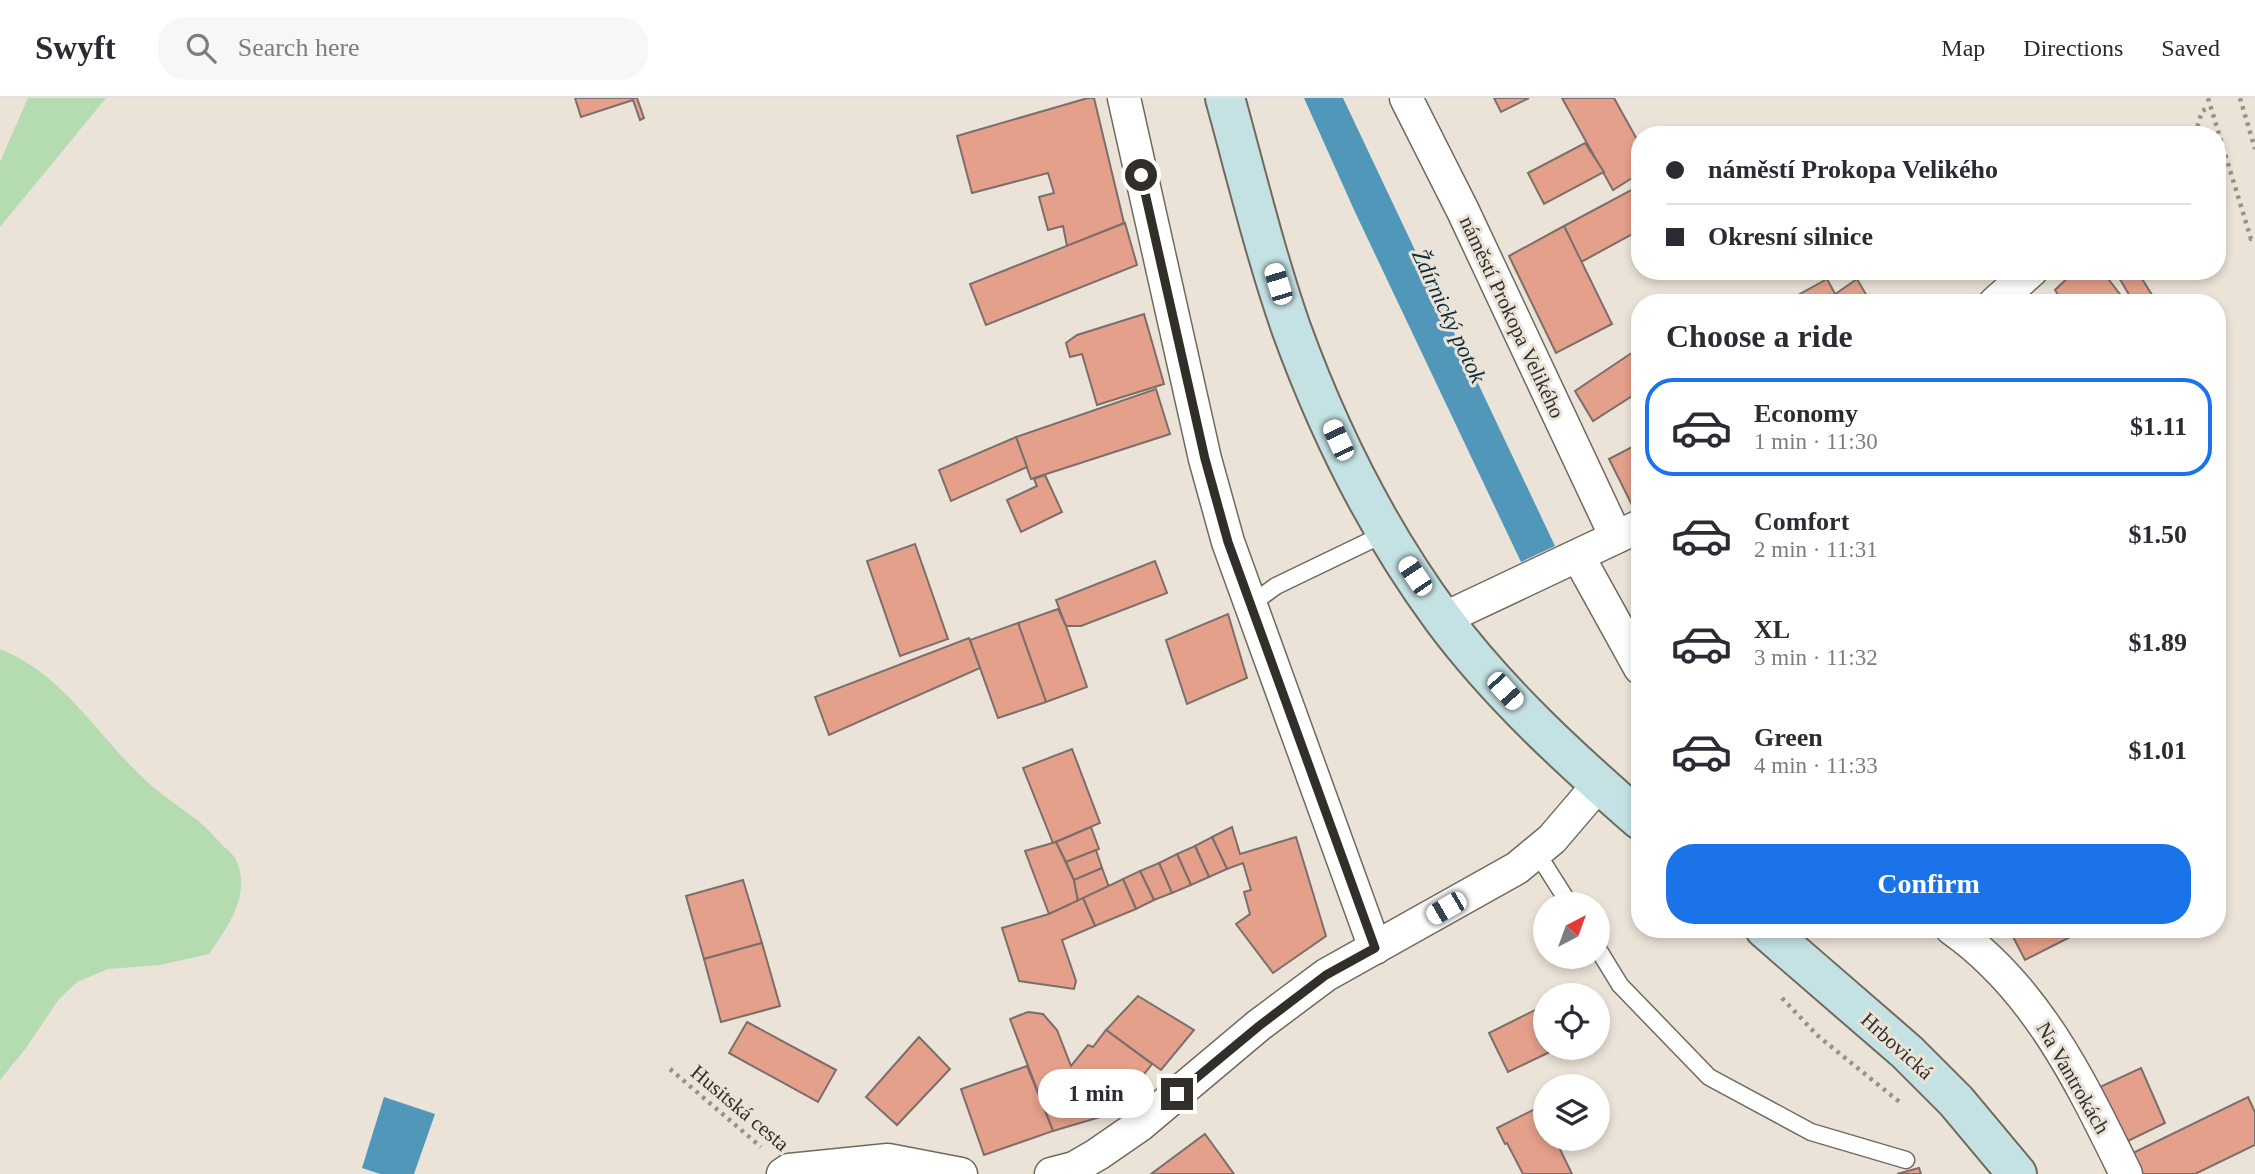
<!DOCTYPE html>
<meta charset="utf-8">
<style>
:root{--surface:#fff;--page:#f7f7f7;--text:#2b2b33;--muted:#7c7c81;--line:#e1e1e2;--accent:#1a73e8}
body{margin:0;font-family:"Times New Roman",serif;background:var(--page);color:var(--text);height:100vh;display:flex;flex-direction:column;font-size:26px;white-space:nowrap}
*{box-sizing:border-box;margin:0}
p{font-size:23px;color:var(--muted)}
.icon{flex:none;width:38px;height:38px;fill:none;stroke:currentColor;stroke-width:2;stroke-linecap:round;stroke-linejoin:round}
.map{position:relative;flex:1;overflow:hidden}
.drawer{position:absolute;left:1631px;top:196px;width:595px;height:644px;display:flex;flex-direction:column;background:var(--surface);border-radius:28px;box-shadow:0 4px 10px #0003}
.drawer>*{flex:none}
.banner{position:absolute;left:1631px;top:28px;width:595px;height:154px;border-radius:28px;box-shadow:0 4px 10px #0003;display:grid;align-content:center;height:154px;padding:0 35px;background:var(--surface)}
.needle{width:46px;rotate:41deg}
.controls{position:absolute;left:1533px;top:794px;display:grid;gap:14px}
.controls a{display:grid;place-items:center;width:77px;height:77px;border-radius:50%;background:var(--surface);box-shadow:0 4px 10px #0003;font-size:35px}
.end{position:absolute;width:32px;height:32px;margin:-16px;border:9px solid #322f2b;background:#fff;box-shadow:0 0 0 4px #fff}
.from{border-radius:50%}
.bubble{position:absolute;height:49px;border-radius:24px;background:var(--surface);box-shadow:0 4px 10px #0003;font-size:23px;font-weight:800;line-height:49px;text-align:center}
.car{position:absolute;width:21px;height:42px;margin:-21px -10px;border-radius:9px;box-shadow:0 0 5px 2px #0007;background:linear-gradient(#fff 24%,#345 0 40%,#fff 0 76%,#345 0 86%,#fff 0)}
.banner b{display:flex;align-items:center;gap:24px;height:66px;font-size:26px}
.banner b+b{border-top:2px solid var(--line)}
.banner i{width:18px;height:18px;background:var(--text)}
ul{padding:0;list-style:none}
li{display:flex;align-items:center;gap:21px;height:98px;margin:0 14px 10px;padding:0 21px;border:4px solid transparent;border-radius:28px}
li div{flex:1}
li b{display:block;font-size:26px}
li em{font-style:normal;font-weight:800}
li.current{border-color:var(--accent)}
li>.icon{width:63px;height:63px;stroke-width:1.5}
h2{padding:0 35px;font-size:32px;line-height:84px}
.cta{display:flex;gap:14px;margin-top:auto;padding:14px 35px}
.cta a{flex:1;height:80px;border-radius:28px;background:var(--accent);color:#fff;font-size:28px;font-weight:800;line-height:80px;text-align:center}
header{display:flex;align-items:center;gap:42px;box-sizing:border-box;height:98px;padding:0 35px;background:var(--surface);border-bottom:2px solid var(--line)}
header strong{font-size:33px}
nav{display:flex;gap:38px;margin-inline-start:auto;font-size:24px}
.search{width:490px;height:63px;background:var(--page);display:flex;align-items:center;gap:18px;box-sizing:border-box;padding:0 24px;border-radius:28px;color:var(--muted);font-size:26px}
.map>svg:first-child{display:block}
</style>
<header>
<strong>Swyft</strong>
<div class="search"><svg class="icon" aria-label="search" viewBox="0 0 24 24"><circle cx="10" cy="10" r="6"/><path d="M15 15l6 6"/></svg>Search here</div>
<nav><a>Map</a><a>Directions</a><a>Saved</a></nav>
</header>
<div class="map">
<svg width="2255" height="1076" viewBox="0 0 2255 1076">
<rect width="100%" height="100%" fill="#ebe3d7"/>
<g fill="#b5dbb1">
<polygon points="28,0 106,0 0,129 0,64"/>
<path d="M0,551C69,578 102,648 158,693C170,703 184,712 197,722C206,729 215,739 223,748C228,752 235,758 237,764C251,798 227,830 209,856L160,867L108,871L77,884L59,901L26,950L0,982Z"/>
</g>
<g fill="#5197ba">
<polygon points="1304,0 1343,0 1555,448 1521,464 1355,114"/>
<polygon points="384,999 435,1016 414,1076 380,1076 362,1070"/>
</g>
<g fill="#e4a08a" stroke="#7c6e6a" stroke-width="2">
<polygon points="575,0 637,0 644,20 640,22 633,2 581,19"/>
<polygon points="1088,0 1094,0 1124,125 1067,148 1063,128 1048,132 1039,99 1054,95 1048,75 972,95 957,38"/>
<polygon points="1494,0 1529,0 1501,14"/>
<polygon points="1562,0 1614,0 1640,47 1640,75 1613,92"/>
<polygon points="1585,45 1604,74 1544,106 1528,75"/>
<polygon points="1635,90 1640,98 1640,132 1581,164 1564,128"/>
<polygon points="1125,125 1137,167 986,227 970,186"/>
<polygon points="1564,128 1612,226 1556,255 1509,158"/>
<polygon points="2075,173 2102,173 2123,200 2117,205 2063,205 2055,192"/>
<polygon points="2115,173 2137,173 2154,200 2147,205 2134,205"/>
<polygon points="1827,181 1840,205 1805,205 1800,196"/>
<polygon points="1857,181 1871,205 1840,205 1834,197"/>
<polygon points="1144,216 1164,286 1097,307 1082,256 1070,259 1066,245 1077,237"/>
<polygon points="1639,250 1640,293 1593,323 1575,293"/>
<polygon points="1156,291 1170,336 1031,381 1016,339"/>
<polygon points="1016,339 1027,369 951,403 939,372"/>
<polygon points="1640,345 1640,404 1632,407 1609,361"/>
<polygon points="1045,377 1062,414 1021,434 1007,402 1037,388 1034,381"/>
<polygon points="915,446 948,541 900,558 867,463"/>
<polygon points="1155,463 1167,495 1081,528 1066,528 1056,502"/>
<polygon points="1058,511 1066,528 1087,589 1046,604 1018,525"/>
<polygon points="1228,516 1247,580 1187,606 1166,542"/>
<polygon points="1018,525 1046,604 998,620 970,542"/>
<polygon points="969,540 980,570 829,637 815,599"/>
<polygon points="1072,651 1100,725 1053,745 1023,670"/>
<polygon points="1091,729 1099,751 1066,764 1056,744"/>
<polygon points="1232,729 1240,756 1296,739 1326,838 1273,875 1236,826 1250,816 1244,794 1251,792 1243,765 1227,771 1212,739"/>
<polygon points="1212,739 1227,771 1209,779 1195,748"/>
<polygon points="1056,744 1074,782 1078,803 1049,816 1025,753"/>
<polygon points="1195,748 1209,779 1191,787 1177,756"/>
<polygon points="1096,752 1102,770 1074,782 1066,764"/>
<polygon points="1177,756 1191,787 1172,795 1159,765"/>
<polygon points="1159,765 1172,795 1154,802 1140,773"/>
<polygon points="1102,770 1109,789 1078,803 1074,782"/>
<polygon points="1140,773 1154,802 1136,811 1123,781"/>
<polygon points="1123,781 1136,811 1095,828 1083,800"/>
<polygon points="743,782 762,845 704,861 686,798"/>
<polygon points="1083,800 1095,828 1062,842 1076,883 1074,891 1019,883 1002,830 1049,816"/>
<polygon points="2009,831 2086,831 2025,862"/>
<polygon points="762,845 780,908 721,924 704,861"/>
<polygon points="1138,898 1194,932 1161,972 1106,932"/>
<polygon points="1545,907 1545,950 1558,950 1508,974 1489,935"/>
<polygon points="1028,914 1043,916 1057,932 1071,968 1088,947 1093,949 1106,932 1152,966 1114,1015 1053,1033 1010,921"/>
<polygon points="747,924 836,972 818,1004 729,955"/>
<polygon points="919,939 950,971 897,1027 866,999"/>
<polygon points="1027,968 1053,1033 984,1057 961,991"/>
<polygon points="2141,970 2165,1025 2126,1044 2100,989"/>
<polygon points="2248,999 2255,1014 2255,1047 2195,1076 2143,1076 2133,1055"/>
<polygon points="1539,1009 1545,1022 1545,1041 1555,1041 1572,1076 1523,1076 1507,1045 1505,1046 1497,1030"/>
<polygon points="1205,1036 1234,1076 1151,1076"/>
<polygon points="1919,1070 1921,1076 1897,1076"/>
</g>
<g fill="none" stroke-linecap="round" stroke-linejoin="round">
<defs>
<g id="service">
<polyline points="1250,507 1276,488 1386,435"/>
<polyline points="1537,755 1570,807"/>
<polyline points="1598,851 1620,887 1709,979 1811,1034 1906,1062"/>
</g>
<g id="minor">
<polyline points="1124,0 1205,361 1228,444 1375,850"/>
<polyline points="1406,0 1463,113 1616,439"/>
<polyline points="1995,205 2031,173"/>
<polyline points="1578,458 1640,570"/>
<polyline points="1443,521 1640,428"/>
<path d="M1952,831C2037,891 2082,986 2126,1076"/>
<polyline points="783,1076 789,1072 888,1062 961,1076"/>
<polyline points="1051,1076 1074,1070 1098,1056 1140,1027 1259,927 1326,877 1517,770 1552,741 1599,686"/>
</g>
<g id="secondary">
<path d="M1225,0C1246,76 1265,155 1291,230C1328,332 1378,433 1443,521C1499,596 1569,660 1640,722"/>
<polyline points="1765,831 1907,954 1956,1003 2017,1076"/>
</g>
</defs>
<use href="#service" stroke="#70695e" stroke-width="19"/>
<use href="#minor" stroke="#70695e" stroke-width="35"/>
<use href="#secondary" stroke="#70695e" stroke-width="42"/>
<g stroke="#989289" stroke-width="4.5" stroke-dasharray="3.5 5" stroke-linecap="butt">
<polyline points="2208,0 2251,141 2255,140"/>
<polyline points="2240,0 2255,51"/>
<polyline points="2195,37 2202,13 2210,9"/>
<polyline points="1782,900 1818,938 1902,1006"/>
<polyline points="670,971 761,1049"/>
</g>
<use href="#service" stroke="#fff" stroke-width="16"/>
<use href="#minor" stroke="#fff" stroke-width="32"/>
<use href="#secondary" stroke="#c4e2e4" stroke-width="38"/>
</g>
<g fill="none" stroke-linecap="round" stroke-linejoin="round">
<polyline stroke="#322f2b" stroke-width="9" points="1141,77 1205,361 1228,444 1375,850 1326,877 1259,928 1177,996"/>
</g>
<g text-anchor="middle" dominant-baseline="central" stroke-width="6" stroke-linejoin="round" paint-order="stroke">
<g font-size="21" fill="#322f2b" stroke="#ebe3d7">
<text transform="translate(1512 219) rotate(65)">náměstí Prokopa Velikého</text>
<text transform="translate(1897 948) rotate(42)">Hrbovická</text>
<text transform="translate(2073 980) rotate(60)">Na Vantrokách</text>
<text transform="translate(740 1010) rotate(40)">Husitská cesta</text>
</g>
<g font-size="23" font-style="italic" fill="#0c2d3c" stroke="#ebe3d7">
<text transform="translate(1449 218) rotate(65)">Ždírnický potok</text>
</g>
</g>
</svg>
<div class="controls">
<a><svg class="needle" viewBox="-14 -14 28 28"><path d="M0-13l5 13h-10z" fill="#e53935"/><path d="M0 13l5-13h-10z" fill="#7c7c81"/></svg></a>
<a><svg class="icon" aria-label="locate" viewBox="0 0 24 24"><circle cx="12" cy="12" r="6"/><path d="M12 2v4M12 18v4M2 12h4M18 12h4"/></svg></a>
<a><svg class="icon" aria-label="layers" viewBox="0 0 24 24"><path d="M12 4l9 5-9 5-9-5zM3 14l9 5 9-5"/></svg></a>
</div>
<i class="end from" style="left:1141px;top:77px"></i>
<i class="end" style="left:1177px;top:996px"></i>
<div class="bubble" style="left:1038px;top:971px;width:116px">1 min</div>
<i class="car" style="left:1278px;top:186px;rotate:343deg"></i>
<i class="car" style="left:1338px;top:342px;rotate:335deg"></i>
<i class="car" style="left:1415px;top:478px;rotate:326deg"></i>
<i class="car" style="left:1505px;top:593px;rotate:138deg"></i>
<i class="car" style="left:1446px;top:810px;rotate:240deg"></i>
<div class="banner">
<b><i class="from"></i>náměstí Prokopa Velikého</b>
<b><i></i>Okresní silnice</b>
</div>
<section class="drawer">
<h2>Choose a ride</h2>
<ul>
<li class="current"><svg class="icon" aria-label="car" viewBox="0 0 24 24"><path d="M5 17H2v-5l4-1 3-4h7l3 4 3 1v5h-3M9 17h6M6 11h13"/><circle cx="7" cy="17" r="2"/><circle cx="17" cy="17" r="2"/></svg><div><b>Economy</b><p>1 min · 11:30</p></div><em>$1.11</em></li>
<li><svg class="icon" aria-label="car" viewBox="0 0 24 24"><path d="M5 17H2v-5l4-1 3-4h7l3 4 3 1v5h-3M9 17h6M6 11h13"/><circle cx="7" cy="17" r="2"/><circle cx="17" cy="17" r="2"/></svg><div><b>Comfort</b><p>2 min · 11:31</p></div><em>$1.50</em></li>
<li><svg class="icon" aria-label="car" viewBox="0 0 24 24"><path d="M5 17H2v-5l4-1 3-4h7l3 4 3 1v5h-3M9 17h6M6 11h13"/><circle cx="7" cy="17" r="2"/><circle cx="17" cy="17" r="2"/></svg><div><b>XL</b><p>3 min · 11:32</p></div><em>$1.89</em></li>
<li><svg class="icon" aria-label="car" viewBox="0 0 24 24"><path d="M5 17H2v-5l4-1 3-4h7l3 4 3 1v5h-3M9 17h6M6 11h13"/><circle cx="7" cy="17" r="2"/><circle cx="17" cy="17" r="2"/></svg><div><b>Green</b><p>4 min · 11:33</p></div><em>$1.01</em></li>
</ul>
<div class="cta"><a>Confirm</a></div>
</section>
</div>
